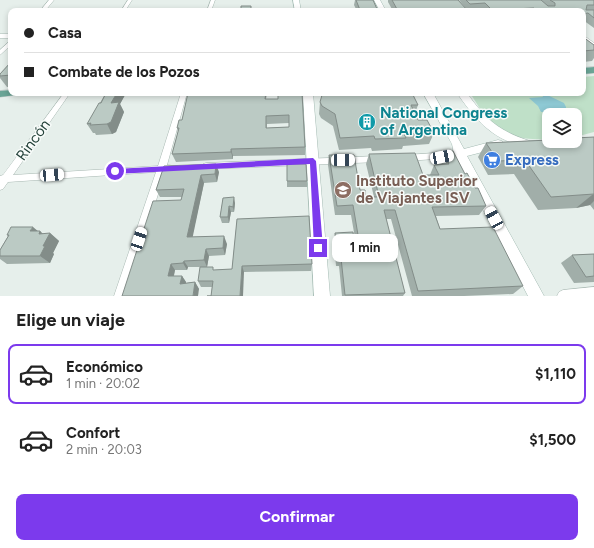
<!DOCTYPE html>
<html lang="es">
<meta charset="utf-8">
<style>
:root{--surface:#fff;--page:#f6f6f6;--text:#222;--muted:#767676;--line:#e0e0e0;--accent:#7c3aed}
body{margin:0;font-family:Figtree,sans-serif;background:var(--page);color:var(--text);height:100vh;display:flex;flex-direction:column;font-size:15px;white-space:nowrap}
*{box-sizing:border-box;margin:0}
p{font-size:13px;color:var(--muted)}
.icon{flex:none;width:22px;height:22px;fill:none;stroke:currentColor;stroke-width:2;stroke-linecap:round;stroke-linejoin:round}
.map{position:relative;height:296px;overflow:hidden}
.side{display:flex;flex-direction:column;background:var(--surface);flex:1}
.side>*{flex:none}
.banner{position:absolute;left:8px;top:8px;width:578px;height:88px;border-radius:8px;box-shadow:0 2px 6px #0003;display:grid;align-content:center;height:88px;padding:0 16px;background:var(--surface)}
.fabs{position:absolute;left:542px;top:108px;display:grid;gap:8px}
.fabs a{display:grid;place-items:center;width:40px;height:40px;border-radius:8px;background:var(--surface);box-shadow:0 2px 6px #0003;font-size:20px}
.end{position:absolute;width:18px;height:18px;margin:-9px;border:5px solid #7c3aed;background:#fff;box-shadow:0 0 0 2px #fff}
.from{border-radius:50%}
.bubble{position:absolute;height:28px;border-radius:8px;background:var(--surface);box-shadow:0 2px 6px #0003;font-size:13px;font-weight:700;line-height:28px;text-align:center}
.car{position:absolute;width:12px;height:24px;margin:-12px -6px;border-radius:5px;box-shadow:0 0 3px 1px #0007;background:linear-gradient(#fff 24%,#345 0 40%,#fff 0 76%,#345 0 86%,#fff 0)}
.banner b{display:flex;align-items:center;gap:14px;height:38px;font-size:15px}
.banner b+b{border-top:1px solid var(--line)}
.banner i{width:10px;height:10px;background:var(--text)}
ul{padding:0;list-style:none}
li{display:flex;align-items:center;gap:12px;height:60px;margin:0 8px 6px;padding:0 8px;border:2px solid transparent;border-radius:8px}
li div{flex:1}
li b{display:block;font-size:15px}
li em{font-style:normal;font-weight:700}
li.active{border-color:var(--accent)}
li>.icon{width:36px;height:36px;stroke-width:1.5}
h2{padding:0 16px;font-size:18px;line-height:48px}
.cta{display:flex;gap:8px;margin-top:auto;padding:8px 16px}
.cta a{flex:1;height:46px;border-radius:8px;background:var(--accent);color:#fff;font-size:16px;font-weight:700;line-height:46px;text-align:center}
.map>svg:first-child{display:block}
</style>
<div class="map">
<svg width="594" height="296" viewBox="0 0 594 296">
<rect width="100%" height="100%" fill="#e6efeb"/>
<path fill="#bfe0c8" d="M594,76V132L575,137V115H549V139C531,140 509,138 494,126C486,120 476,102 470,93H583V77Z"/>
<polygon fill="#8ec9d4" points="545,94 564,103 566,107 566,113 564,114 555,111 541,112 538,106 529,98 543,97 542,95"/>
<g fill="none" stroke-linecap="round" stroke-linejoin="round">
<defs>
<g id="street">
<polygon points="49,0 54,0 45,11 40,11"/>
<polygon points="128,0 132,0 125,11 121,11"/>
<polygon points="211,0 215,0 211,11 207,11"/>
<rect x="0" y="34" width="11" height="4"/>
<polygon points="583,35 594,43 594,48 583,40"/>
<polygon points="11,40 11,45 0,55 0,50"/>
<polygon points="64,93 70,93 13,175 158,166 181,93 187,93 167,165 176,166 177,168 176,170 165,172 126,296 114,296 156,172 8,182 3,189 0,190 0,176 3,175"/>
<polygon points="450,152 453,153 454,155 453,157 450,158 406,161 403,160 402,158 403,156 406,155"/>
<polygon points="379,156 382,157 383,159 382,161 379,162 206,169 203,168 202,166 203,164 206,163"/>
<polygon points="594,287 594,296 557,296 559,292 563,290"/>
</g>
<g id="secondary">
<polygon points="293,0 299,0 301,11 295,11"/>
<polygon points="374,0 380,0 386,11 380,11"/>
<polygon points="303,93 313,93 330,296 314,296"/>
<polygon points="423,93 433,93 464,149 498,140 502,141 503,144 502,147 467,156 544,296 528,296 454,154 452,144"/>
<path d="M457,93H467C485,119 499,131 530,141L531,144L530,147C524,148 520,146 515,144C488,135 473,116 457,93Z"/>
</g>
<g id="primary">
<polygon points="594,67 594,73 583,74 583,68"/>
<polygon points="11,90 11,93 17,93 16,95 0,97 0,91"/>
</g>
</defs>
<use href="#street" stroke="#a8b8b2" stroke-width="1"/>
<use href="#secondary" stroke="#a4bbb3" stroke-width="1"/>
<use href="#primary" stroke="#c2cac8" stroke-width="1"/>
<use href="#street" fill="#fff" fill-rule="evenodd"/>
<use href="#secondary" fill="#fff" fill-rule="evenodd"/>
<use href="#primary" fill="#6aa596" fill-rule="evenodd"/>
</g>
<g fill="#a1aea9" fill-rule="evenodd">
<polygon points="355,0 373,0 377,9 377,11 357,11 354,5"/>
<polygon points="388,0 458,0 468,11 393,11 388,2"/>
<polygon points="459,0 594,0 594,28 583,20 583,11 483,11 482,10 467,10"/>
<polygon points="583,37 594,45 594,58 592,61 583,62"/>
<polygon points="11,62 11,87 7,87 0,78 0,74"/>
<polygon points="106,93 124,93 125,95 120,104 124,112 116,132 112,134 96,135 95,133 93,133 87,124"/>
<path d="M188,93H302L305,147V155L233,156V159L176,162L172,154L178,132L177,128L182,120ZM278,93V99H266L267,94ZM289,123V127L267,128V124Z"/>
<polygon points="320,102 418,105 415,113 418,120 434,133 429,144 403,146 402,149 372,151 371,148 339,150 333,126 321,118 319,114"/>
<polygon points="594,137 594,210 590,205 576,208 538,210 514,174 488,175 478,157 486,143"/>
<polygon points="443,152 465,174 486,206 479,215 436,216 440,229 523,286 513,294 464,296 412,296 391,219 386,219 405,293 403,296 342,296 339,266 336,266 334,241 335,233 355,252 368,252 367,244 356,244 351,215 335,215 328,165 329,155 366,197 374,197 366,164 369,154 423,175 430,175 434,165 439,164 438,162"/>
<polygon points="287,164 307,181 307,187 287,187"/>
<polygon points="164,166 219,172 217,182 204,183 192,237 227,244 225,255 209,256 207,267 188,267 187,270 175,270 174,276 182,276 186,282 186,283 195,282 199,289 122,296 181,200 182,197 160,197 156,190"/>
<polygon points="223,198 235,203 234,212 231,212 229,223 222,223 220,217"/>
<polygon points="237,219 312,264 311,271 244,272 211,296 212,287 201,287 198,281 215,270 232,269"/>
<polygon points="38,231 40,231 43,234 50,233 59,241 53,253 54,254 50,263 7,264 0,259 0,250 8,236 7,235"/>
<polygon points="594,254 594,282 574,283 561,263 572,255"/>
</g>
<g fill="#838d89">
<polygon points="117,93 124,93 125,95 120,104 124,112 116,132 112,134 107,124 111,103"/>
<polygon points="231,149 233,156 233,159 231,152"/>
<polygon points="216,164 219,172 217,182 215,174"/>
<polygon points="201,175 204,183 191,245 187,237"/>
<polygon points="594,194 594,201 590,205 576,208 592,195"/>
<polygon points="234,197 235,203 234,212 233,207"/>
<polygon points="229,206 231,212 229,223 228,217"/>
<polygon points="33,227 39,232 40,231 47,238 50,233 59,241 53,253 54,254 50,263 40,256 30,231"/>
<polygon points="224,236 227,244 225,255 223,248"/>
<polygon points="206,249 209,256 207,267 204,260"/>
<polygon points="184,261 188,267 187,270 183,263"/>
<polygon points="171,264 175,270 172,283 168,276"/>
<polygon points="242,266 244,272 243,296 240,296"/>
<polygon points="182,276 186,282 185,290 180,284"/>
<polygon points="195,282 199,289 198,296 193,296"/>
</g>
<g fill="#bbcac4" stroke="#838d89" fill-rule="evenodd">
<polygon points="356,0 373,0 377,9 360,10"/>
<polygon points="392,0 458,0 468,11 398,11"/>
<polygon points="466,0 541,0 548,6 555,6 555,3 550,0 594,0 594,5 587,5 586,10 594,10 594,18 588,13 583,14 583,11 537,11 534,8 492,10 485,3 470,4"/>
<polygon points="241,6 251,6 251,11 228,11 228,9 241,9"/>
<polygon points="583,37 594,45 594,50 583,51"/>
<polygon points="11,62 11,75 0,76 0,74"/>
<polygon points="106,93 117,93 111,103 119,102 111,122 107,124 90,125 91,123 87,124 99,103 101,103"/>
<path d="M188,93H266L265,99H278V93H302L305,147L231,149V152L172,154L179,128H177L179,120H182ZM289,115V127L266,128V116Z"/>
<polygon points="326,93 412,93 418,105 411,105 418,120 427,120 434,133 404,134 406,138 375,139 374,136 340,138 335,114 322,106 320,102 322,95"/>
<polygon points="594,137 594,194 551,197 525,160 498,161 486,143 549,140 549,141 575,141 575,138"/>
<polygon points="453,151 465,174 467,173 475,188 478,188 486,206 432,207 440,229 493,227 523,286 418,291 395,210 384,210 405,293 345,295 341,258 338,258 335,233 353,232 355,252 373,252 370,235 358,235 353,205 337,206 329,155 354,155 360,190 365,190 366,197 379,197 369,154 415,153 423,175 439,175 434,165 449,164 443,152"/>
<polygon points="216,164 215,174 201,175 187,237 224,236 223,248 206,249 204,260 184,261 183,263 171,264 168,276 182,276 180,284 195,282 193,296 122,296 153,201 181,200 184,189 156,190 164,166"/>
<polygon points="287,164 306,164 307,181 287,181"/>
<polygon points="234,197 233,207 229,206 228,217 220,217 223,198"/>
<polygon points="309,216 312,264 242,266 240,296 207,296 211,296 213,281 198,281 200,267 213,267 213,270 232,269 237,219"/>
<polygon points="11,227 33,227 30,231 40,231 39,234 50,233 43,246 45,246 40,256 0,256 0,250 9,235 7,235"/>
<polygon points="594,254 594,276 586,277 572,255"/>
</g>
<polygon fill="#7c3aed" points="313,158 316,161 323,248 318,252 314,248 310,164 115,174 111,171 115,169"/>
<defs>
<symbol id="building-disc" viewBox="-11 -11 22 22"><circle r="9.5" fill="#0f9aa8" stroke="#f7fbf9"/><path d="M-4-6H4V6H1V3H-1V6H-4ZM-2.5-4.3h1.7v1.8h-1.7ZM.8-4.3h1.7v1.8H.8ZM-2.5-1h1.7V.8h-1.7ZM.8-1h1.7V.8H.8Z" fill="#fff"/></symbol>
<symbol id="supermarket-disc" viewBox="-11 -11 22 22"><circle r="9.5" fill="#3f7fe0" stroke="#f7fbf9"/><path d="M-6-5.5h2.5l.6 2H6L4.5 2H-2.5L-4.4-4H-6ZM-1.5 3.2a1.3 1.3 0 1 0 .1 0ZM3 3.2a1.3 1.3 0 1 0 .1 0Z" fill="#fff"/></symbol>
<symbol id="university-disc" viewBox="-11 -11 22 22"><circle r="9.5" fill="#8d6e63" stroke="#f7fbf9"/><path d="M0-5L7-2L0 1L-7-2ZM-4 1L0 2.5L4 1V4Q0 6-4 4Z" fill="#fff"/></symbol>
</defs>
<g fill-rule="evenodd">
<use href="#building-disc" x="357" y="112" width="20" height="20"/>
<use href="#supermarket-disc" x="482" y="150" width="20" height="20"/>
<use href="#university-disc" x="333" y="180" width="20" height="20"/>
</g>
<g text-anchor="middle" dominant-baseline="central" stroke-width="3" stroke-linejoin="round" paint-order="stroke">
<g font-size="15" font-weight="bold" fill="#0d838f" stroke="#f7fbf9" text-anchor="start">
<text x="380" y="113">National Congress<tspan x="380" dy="17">of Argentina</tspan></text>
</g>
<g font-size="15" fill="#24423a" stroke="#f7fbf9">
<text transform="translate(33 140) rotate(-54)">Rincón</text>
</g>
<g font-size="15" font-weight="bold" fill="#366cbe" stroke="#f7fbf9" text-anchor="start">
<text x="505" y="160">Express</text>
</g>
<g font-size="15" font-weight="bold" fill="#785e54" stroke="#f7fbf9" text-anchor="start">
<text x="356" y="181">Instituto Superior<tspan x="356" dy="17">de Viajantes ISV</tspan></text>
</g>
</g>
</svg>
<div class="fabs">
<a><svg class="icon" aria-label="layers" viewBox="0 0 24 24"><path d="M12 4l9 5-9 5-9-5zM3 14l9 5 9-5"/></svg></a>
</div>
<i class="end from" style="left:115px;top:171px"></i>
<i class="end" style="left:318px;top:248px"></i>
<div class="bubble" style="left:332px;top:234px;width:66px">1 min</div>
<i class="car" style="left:442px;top:157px;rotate:79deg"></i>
<i class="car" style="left:343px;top:160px;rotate:89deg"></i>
<i class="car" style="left:52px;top:175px;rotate:86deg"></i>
<i class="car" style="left:494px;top:218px;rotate:332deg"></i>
<i class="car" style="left:139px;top:239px;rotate:18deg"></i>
<div class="banner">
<b><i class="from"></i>Casa</b>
<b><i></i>Combate de los Pozos</b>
</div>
</div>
<section class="side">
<h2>Elige un viaje</h2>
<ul>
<li class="active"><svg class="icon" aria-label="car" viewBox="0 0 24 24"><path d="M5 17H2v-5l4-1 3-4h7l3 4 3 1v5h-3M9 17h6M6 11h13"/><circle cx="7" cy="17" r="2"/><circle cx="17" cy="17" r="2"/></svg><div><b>Económico</b><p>1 min · 20:02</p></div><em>$1,110</em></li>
<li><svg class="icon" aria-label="car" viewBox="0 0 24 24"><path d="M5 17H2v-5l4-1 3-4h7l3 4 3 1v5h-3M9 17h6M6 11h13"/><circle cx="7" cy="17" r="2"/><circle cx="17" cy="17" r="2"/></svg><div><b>Confort</b><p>2 min · 20:03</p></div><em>$1,500</em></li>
</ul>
<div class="cta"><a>Confirmar</a></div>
</section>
